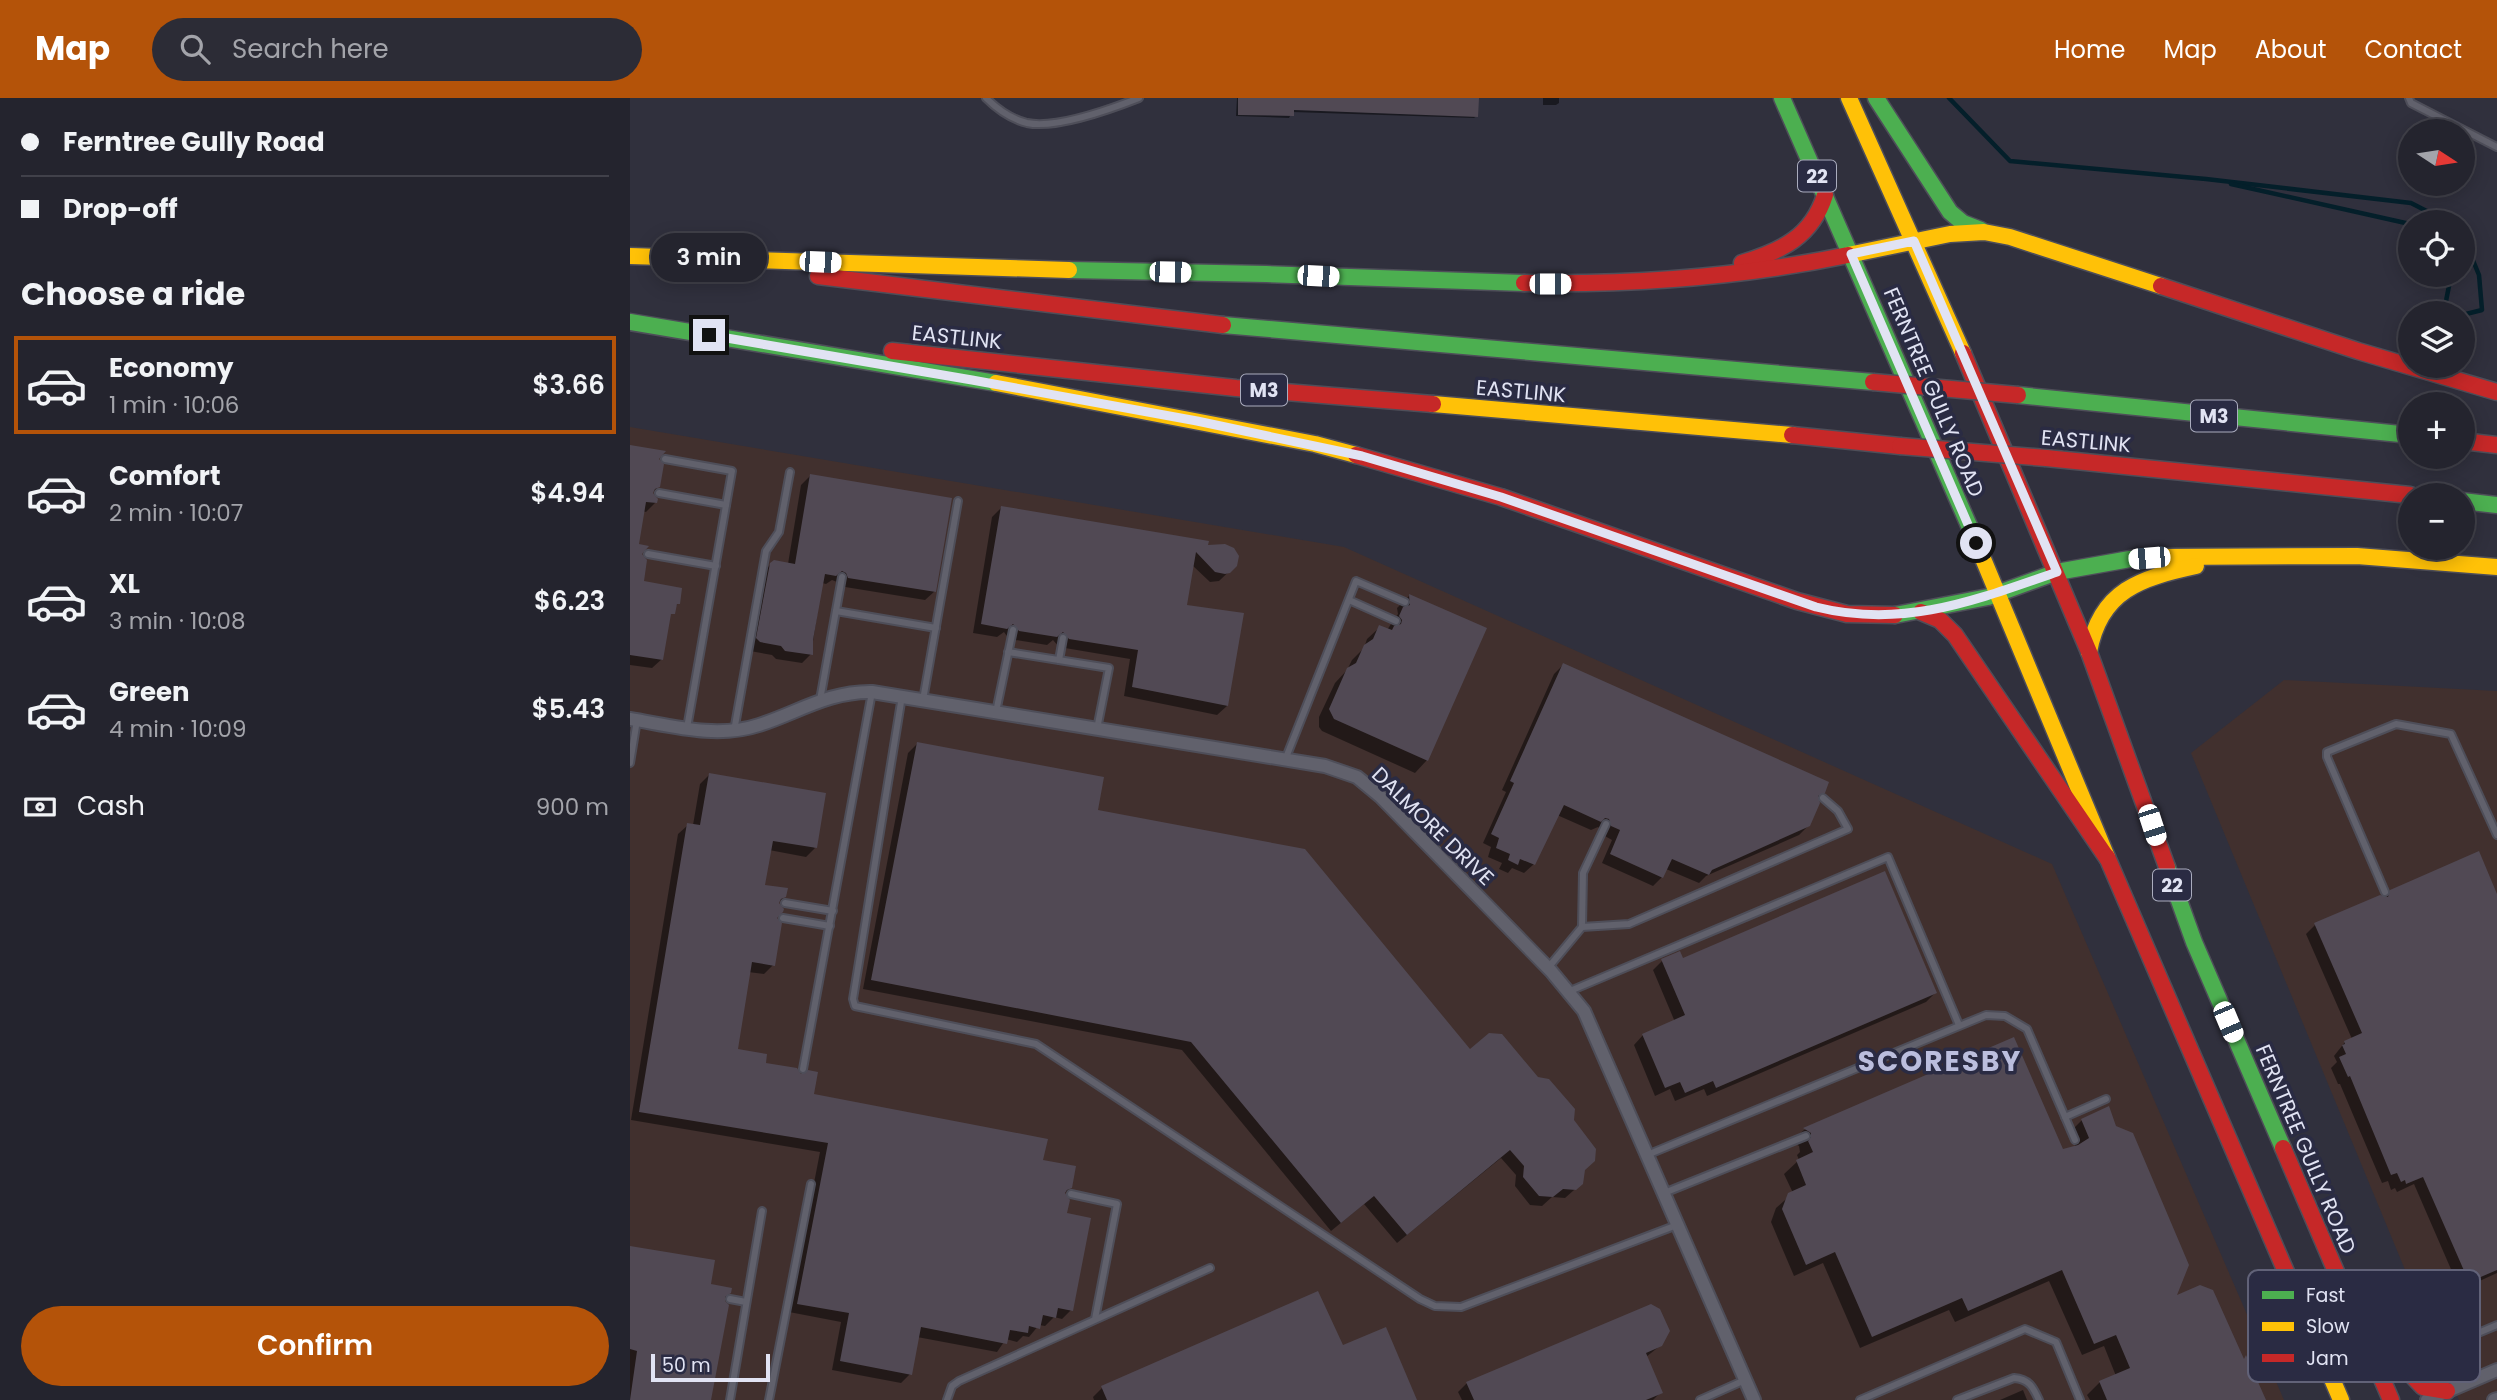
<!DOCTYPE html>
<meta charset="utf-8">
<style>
:root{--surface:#24242e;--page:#2c2c36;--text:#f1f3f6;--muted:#a3a4aa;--line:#41414a;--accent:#b45309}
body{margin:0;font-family:Poppins,sans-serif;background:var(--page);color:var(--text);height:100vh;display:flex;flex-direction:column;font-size:26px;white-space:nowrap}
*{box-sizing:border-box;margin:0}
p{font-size:23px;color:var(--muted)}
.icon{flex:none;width:38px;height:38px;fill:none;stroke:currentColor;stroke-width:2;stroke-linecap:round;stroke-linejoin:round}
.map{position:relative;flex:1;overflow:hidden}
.side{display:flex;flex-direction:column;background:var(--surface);width:630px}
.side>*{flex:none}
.top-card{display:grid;align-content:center;height:154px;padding:0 21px;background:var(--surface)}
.needle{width:46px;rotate:102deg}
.fabs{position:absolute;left:1768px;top:21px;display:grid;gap:14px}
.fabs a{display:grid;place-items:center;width:77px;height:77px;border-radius:50%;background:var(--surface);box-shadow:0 4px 18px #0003,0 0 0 2px var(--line);font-size:35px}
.scale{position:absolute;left:21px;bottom:18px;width:119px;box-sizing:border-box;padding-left:7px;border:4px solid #e1e3f3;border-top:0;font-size:19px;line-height:24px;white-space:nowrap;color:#e1e3f3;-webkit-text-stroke:5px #2a2b43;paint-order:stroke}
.end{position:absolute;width:32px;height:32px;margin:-16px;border:9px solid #e1e3f3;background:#111;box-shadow:0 0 0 4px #111}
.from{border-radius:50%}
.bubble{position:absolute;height:49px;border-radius:24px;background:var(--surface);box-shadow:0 4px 18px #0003,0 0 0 2px var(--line);font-size:23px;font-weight:600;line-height:49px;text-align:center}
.car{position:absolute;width:21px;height:42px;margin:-21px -10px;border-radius:9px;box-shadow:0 0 5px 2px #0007;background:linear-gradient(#fff 24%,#345 0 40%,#fff 0 76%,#345 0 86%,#fff 0)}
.top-card b{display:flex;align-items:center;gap:24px;height:66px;font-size:26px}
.top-card b+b{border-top:2px solid var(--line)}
.top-card i{width:18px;height:18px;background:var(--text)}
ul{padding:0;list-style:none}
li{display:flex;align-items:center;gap:21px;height:98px;margin:0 14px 10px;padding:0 7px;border:4px solid transparent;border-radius:0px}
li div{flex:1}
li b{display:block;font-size:26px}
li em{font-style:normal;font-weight:600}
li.active{border-color:var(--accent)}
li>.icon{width:63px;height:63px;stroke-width:1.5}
h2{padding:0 21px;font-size:32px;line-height:84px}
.pay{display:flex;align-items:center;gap:18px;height:77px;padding:0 21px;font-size:26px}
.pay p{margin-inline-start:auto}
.primary-button{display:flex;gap:14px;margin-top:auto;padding:14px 21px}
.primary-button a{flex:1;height:80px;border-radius:42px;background:var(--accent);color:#fff;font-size:28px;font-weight:600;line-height:80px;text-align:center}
header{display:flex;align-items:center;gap:42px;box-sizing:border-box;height:98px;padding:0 35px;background:var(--accent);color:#fff}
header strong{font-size:33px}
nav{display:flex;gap:38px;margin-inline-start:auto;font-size:24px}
.search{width:490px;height:63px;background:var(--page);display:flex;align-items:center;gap:18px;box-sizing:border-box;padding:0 24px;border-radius:38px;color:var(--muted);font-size:26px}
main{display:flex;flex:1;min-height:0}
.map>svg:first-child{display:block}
</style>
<header>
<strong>Map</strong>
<div class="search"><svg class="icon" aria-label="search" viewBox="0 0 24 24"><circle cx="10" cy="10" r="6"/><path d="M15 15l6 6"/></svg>Search here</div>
<nav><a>Home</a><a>Map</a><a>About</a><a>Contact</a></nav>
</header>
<main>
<section class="side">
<div class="top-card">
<b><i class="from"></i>Ferntree Gully Road</b>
<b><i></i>Drop-off</b>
</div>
<h2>Choose a ride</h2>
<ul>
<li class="active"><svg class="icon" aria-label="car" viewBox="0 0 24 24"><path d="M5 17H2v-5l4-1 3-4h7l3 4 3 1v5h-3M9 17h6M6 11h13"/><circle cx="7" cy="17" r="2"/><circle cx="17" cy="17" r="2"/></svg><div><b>Economy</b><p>1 min · 10:06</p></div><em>$3.66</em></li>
<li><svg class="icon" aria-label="car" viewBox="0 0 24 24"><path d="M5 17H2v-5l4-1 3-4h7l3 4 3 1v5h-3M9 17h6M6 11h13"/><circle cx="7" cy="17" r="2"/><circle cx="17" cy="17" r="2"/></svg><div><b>Comfort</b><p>2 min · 10:07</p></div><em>$4.94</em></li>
<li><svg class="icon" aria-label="car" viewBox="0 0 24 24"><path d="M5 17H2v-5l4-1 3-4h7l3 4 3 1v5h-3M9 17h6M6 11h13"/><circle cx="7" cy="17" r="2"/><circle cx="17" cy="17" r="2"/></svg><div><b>XL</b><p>3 min · 10:08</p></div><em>$6.23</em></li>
<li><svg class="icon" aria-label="car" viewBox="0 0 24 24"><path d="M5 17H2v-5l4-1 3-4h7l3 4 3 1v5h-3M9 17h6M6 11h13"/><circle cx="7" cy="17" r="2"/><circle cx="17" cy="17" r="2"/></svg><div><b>Green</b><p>4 min · 10:09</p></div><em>$5.43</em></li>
</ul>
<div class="pay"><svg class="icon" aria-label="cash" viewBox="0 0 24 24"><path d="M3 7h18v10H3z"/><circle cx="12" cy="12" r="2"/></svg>Cash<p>900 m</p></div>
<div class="primary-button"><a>Confirm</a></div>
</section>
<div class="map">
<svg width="1867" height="1302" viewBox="0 0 1867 1302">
<rect width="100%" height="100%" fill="#30303d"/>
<g fill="#41302e">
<polygon points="0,329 714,449 1422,766 1654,1302 0,1302"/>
<polygon points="1654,582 1867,593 1867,1302 1829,1302 1561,655"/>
</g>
<g fill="#0007">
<polygon points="607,0 847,0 847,18 844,20 662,14 659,20 606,18"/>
<polygon points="913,0 929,0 929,5 926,7 913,7"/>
<polygon points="0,349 27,361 28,389 22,395 26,404 16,414 12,413 7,448 10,456 12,485 48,505 38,520 32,561 22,570 0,567"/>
<polygon points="180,378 305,493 295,502 209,488 207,484 202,482 196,486 192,485 181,556 172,565 146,561 142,557 120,553 131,476 141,466 158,466 171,387"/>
<polygon points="371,410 576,449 606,467 589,483 580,484 562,467 555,508 597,608 587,617 494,598 500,561 429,549 423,542 417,547 379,541 374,534 367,539 343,535 362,419"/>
<polygon points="779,498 797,662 785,675 692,633 689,629 689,619 705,585 717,572 722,562 734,550 737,541 750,529 757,532 768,516 767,510"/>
<polygon points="933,567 1193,694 1187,700 1179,727 1169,737 1076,778 1069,785 1036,771 1032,779 1023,788 972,765 982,742 973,737 973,733 968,729 961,732 927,717 904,766 894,775 882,770 878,775 869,771 872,765 858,759 861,749 853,745 876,694 872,692 924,576"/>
<polygon points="287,646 466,713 840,954 942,1023 953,1073 952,1085 935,1100 922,1099 912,1108 900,1107 885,1088 886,1077 871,1060 767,1145 734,1106 701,1133 552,952 233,891 278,655"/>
<polygon points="79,677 185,750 176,759 139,752 133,788 154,799 148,805 143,867 134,876 118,874 106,952 134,966 182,997 411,1063 440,1090 434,1096 441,1212 432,1221 424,1219 415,1228 409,1227 399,1239 393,1238 387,1244 376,1241 367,1254 287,1239 280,1276 271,1285 202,1272 211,1224 159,1214 190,1054 1,1022 48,736 58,727 63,727 70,686"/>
<polygon points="1761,794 1867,800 1867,1175 1830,1192 1784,1086 1767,1094 1765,1090 1761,1092 1758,1083 1752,1085 1710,986 1708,986 1701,970 1707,964 1704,958 1715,944 1722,941 1676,836 1685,827 1755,800"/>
<polygon points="1052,862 1305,895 1296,904 1077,998 1074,991 1045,1003 1040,991 1025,998 1004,947 1013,937 1045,924 1023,872 1032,863"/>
<polygon points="1383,941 1432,1053 1446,1049 1439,1035 1452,1022 1544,1200 1613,1263 1634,1302 1460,1302 1457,1297 1470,1284 1486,1278 1474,1248 1452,1257 1419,1183 1325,1224 1319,1212 1230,1250 1193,1165 1164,1178 1141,1124 1146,1110 1163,1095 1154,1076 1169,1062 1167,1057 1170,1054 1169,1048 1162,1043 1174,1032"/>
<polygon points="0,1150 100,1195 93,1201 79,1302 0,1302"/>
<polygon points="1031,1247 1016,1259 1031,1294 1023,1302 832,1302 828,1294 837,1285"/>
<polygon points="712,1249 785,1302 464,1302 463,1299 472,1290"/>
<polygon points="1393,1292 1397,1302 1370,1302"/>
</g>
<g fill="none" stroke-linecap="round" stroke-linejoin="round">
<g stroke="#041f2a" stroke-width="4.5">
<polyline points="1319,0 1380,63 1576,81 1781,105 1818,124"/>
<polyline points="1601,86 1780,126"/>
<polyline points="1832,136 1849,177 1852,212 1832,217"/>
<polyline points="1818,177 1820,183 1815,208 1821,215"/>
</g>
</g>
<g fill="#514954">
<polygon points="608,0 849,0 848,19 664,12 664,18 608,17"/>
<polygon points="0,347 36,353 29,361 34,366 30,389 25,391 23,395 28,401 27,405 16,404 9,446 19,448 12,456 17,462 14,483 52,490 50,506 47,506 45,516 41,516 33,562 0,557"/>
<polygon points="180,376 322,400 306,494 218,480 216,475 212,473 206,478 195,476 183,542 183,557 155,553 151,548 130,544 126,540 140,465 144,462 165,466"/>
<polygon points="371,408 579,443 578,447 595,446 604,450 609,458 607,468 600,475 595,476 585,474 566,454 557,507 614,515 598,608 502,589 508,552 439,541 433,534 427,539 389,533 383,526 377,531 351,526"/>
<polygon points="779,496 857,530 798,663 704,621 699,611 717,570 726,565 734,547 743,541 749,527 762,532 764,528 771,526 772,522 769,518 773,509 780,507"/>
<polygon points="933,565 1199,684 1195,695 1188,698 1190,705 1180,728 1082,772 1079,777 1042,761 1033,780 980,756 990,732 981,728 979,721 975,720 971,724 934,707 905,767 890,761 888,767 878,762 880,756 866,750 869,740 861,736 884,685 880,683"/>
<polygon points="287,644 474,679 468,712 675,751 840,951 859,935 872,936 908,979 919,981 945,1011 944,1022 966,1051 965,1063 955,1072 953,1086 946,1092 933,1091 923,1099 909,1098 893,1079 894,1068 880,1052 777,1137 744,1098 711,1125 561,944 241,882"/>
<polygon points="79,675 196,695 187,750 143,743 135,787 158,790 156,799 151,801 149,805 154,811 153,814 147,820 152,825 145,868 122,864 108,951 137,956 136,965 167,970 171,976 178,972 188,974 184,996 418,1041 413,1062 446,1068 442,1090 437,1092 435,1095 440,1102 437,1115 461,1120 443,1213 428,1210 426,1220 413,1217 410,1231 399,1228 398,1235 380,1232 377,1246 291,1229 282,1277 210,1263 219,1215 167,1206 198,1045 9,1014 57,725 70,727"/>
<polygon points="1849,753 1867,796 1867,1172 1839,1184 1793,1079 1776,1086 1775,1082 1771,1084 1767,1075 1761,1077 1720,978 1718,979 1709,959 1716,956 1712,947 1715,946 1714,943 1732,935 1684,825 1750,797 1758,799 1760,792"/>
<polygon points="1255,773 1307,895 1086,990 1083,983 1055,995 1050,984 1035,990 1012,936 1055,917 1031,861 1050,853 1053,860"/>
<polygon points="1384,939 1433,1051 1448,1047 1459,1040 1451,1021 1479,1008 1486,1028 1503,1035 1559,1167 1547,1197 1570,1187 1583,1192 1614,1261 1616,1257 1636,1302 1477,1302 1469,1283 1500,1270 1486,1237 1464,1246 1432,1172 1338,1213 1332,1200 1242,1239 1205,1154 1176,1167 1152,1111 1158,1095 1176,1087 1166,1062 1183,1054 1178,1043 1181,1039 1181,1035 1173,1030"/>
<polygon points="0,1148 85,1162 81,1186 102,1190 101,1195 95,1199 95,1203 99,1207 81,1302 0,1302 7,1253 0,1251"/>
<polygon points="688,1193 713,1247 756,1229 787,1302 477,1302 471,1288"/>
<polygon points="1021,1206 1030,1211 1040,1233 1032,1248 1016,1255 1033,1295 1016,1302 844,1302 836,1284"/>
</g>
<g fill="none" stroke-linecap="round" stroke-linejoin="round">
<defs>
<g id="lane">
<path d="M356,0C367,11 381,21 397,25C426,31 481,11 509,0"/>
<polyline points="1779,0 1781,5 1867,49"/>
<polyline points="35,361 102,373 57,630"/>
<polyline points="29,395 96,407"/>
<polyline points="18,456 86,468"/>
<polyline points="719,502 766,523"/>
<polyline points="206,513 306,530"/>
<polyline points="378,554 479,570 467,631"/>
<polyline points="429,562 433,540"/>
<polyline points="272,598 223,901 225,908 406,946 790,1201 805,1208 831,1209 1047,1127"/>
<polyline points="190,602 212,479"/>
<polyline points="293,602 328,403"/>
<polyline points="366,614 383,532"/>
<polyline points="104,633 136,453 149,434 160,374"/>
<polyline points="655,662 726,483 775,504"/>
<polyline points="0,665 7,622"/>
<polyline points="1755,794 1697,659 1697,654 1766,626 1821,636 1867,737"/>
<polyline points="155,805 203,813"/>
<polyline points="153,820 200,828"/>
<polyline points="952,829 953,775 976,726"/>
<polyline points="918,870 952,829 999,826 1218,731 1208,713 1193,700"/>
<polyline points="940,893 1258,759 1329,927"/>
<polyline points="173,971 242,594"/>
<polyline points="1435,1019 1476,1001"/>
<polyline points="1017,1057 1356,917 1375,918 1397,931 1445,1042"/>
<polyline points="1034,1095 1176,1038"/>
<polyline points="441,1096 487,1106 465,1221"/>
<polyline points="100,1201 116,1204"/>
<polyline points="1841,1238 1867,1227"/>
<polyline points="100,1302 132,1113"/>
<polyline points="139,1302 181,1086"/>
<polyline points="317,1302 322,1288 329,1283 580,1170"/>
<polyline points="1070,1302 1115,1282"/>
<polyline points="1230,1302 1395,1231 1426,1244 1450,1302"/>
<path d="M1327,1302L1384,1280C1399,1281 1403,1289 1409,1302"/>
</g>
<g id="street">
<path d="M0,621C42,628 87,641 129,627C167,615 199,593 242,594L695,668L727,679L750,698L921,873L954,913L1124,1302"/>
<polyline points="1797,1302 1867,1272"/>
<polyline points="1864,1302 1867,1301"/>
</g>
<g id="fast">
<polyline points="1152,0 1344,439"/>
<polyline points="1246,0 1320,114 1333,125 1351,132"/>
<polyline points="439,172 636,176 894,185"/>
<polyline points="0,224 366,285"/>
<polyline points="593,227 1243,284"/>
<polyline points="1388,297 1780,337"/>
<polyline points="1832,403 1867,407"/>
<polyline points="1265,517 1358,499 1427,474 1500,461 1530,459"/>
<polyline points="1537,769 1564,844 1653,1050"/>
</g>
<g id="slow">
<polyline points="1219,0 1333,255"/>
<polyline points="1218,157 1320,136 1354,134 1380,139 1531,188"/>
<polyline points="0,158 439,172"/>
<polyline points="366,285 685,346 726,357"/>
<polyline points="803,306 1162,337"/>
<polyline points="1344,439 1477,759"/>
<polyline points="1530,459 1727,458 1867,469"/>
<path d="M1459,554C1470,492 1511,480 1566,468"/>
<polyline points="1666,1197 1711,1302"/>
</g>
<g id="jam">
<path d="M1112,165C1151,153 1182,139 1195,97"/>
<polyline points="188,178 593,227"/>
<path d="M894,185C1002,187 1112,179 1218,157"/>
<polyline points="1531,188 1728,253 1867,294"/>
<polyline points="262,253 606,290 803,306"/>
<polyline points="1333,255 1459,554 1537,769"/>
<polyline points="1162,337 1270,348"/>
<polyline points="1832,343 1867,347"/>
<polyline points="726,357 871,399 1167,503 1217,516 1265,517"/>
<polyline points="1416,360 1780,397"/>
<polyline points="1291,514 1310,522 1325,537 1477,760"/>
<polyline points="1477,759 1666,1197"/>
<polyline points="1653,1050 1761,1302"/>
<polyline points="1734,1227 1793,1289 1817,1293"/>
</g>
</defs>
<use href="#lane" stroke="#4e4e59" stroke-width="10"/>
<use href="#street" stroke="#4e4e59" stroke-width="16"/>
<use href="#fast" stroke="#4e4e59" stroke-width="19"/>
<use href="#slow" stroke="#4e4e59" stroke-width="19"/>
<use href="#jam" stroke="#4e4e59" stroke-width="19"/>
<use href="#lane" stroke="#61616c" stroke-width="6"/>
<use href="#street" stroke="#61616c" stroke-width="12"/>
<use href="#fast" stroke="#4caf50" stroke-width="16"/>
<use href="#slow" stroke="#ffc107" stroke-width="16"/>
<use href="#jam" stroke="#c62828" stroke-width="16"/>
<defs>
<g id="jam-bridge">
<polyline points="1243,284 1388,297"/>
<polyline points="1270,348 1416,360"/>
</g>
</defs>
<use href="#jam-bridge" stroke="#4e4e59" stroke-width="19" stroke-linecap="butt"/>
<use href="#jam-bridge" stroke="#c62828" stroke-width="16"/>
</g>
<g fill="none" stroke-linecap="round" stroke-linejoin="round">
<path stroke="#e1e3f3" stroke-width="9" d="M79,237L342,282L567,323L732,358L871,399L1186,509C1274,531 1346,502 1427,474L1284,143L1221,156L1346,445"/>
</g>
<g text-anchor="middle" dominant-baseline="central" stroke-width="7" stroke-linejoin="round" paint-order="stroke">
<g fill="#2a2b43" stroke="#aaacbe" stroke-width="2">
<rect x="1168" y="62.5" width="38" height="31" rx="5"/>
<rect x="611" y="276.5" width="46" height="31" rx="5"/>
<rect x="1561" y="302.5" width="46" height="31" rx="5"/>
<rect x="1523" y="771.5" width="38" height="31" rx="5"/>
</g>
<g font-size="19" font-weight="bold" fill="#e1e3f3">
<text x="1187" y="78">22</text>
<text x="634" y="292">M3</text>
<text x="1584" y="318">M3</text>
<text x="1542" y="787">22</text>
</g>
<g font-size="21" fill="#e1e3f3" stroke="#2a2b43">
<text transform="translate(327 239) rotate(6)">EASTLINK</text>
<text transform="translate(891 293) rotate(5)">EASTLINK</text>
<text transform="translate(1304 294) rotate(67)">FERNTREE GULLY ROAD</text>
<text transform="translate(1456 343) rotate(5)">EASTLINK</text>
<text transform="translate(803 728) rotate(44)">DALMORE DRIVE</text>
<text transform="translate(1676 1051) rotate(67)">FERNTREE GULLY ROAD</text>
</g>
<g font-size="28" font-weight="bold" letter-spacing="2" fill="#bbbedd" stroke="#2a2b43">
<text x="1310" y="963">SCORESBY</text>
</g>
</g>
<rect x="1618" y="1172" width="232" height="112" rx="10" fill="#2a2b43" stroke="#616278" stroke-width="2"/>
<rect x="1632" y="1193" width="32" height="8" fill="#4caf50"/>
<rect x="1632" y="1224" width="32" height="9" fill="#ffc107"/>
<rect x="1632" y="1256" width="32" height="8" fill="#c62828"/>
<g font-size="19" fill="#e1e3f3">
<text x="1676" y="1204">Fast</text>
<text x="1676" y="1235">Slow</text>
<text x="1676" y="1267">Jam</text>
</g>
</svg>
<div class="fabs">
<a><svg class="needle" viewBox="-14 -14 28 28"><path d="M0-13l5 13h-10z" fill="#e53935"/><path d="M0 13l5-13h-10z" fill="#a3a4aa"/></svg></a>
<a><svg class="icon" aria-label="locate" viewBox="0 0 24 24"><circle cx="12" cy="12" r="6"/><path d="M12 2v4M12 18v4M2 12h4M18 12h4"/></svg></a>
<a><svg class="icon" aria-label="layers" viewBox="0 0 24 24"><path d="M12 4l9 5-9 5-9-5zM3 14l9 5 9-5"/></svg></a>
<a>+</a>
<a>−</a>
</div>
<div class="scale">50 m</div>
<i class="end from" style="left:1346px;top:445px"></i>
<i class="end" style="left:79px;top:237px"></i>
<div class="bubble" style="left:21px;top:135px;width:116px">3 min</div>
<i class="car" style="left:190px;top:164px;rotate:92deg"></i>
<i class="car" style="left:540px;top:174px;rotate:91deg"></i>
<i class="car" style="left:688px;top:178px;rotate:93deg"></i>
<i class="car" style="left:920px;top:186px;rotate:90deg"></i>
<i class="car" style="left:1519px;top:460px;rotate:265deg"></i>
<i class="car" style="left:1522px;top:727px;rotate:162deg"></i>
<i class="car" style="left:1598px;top:924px;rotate:157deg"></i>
</div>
</main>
